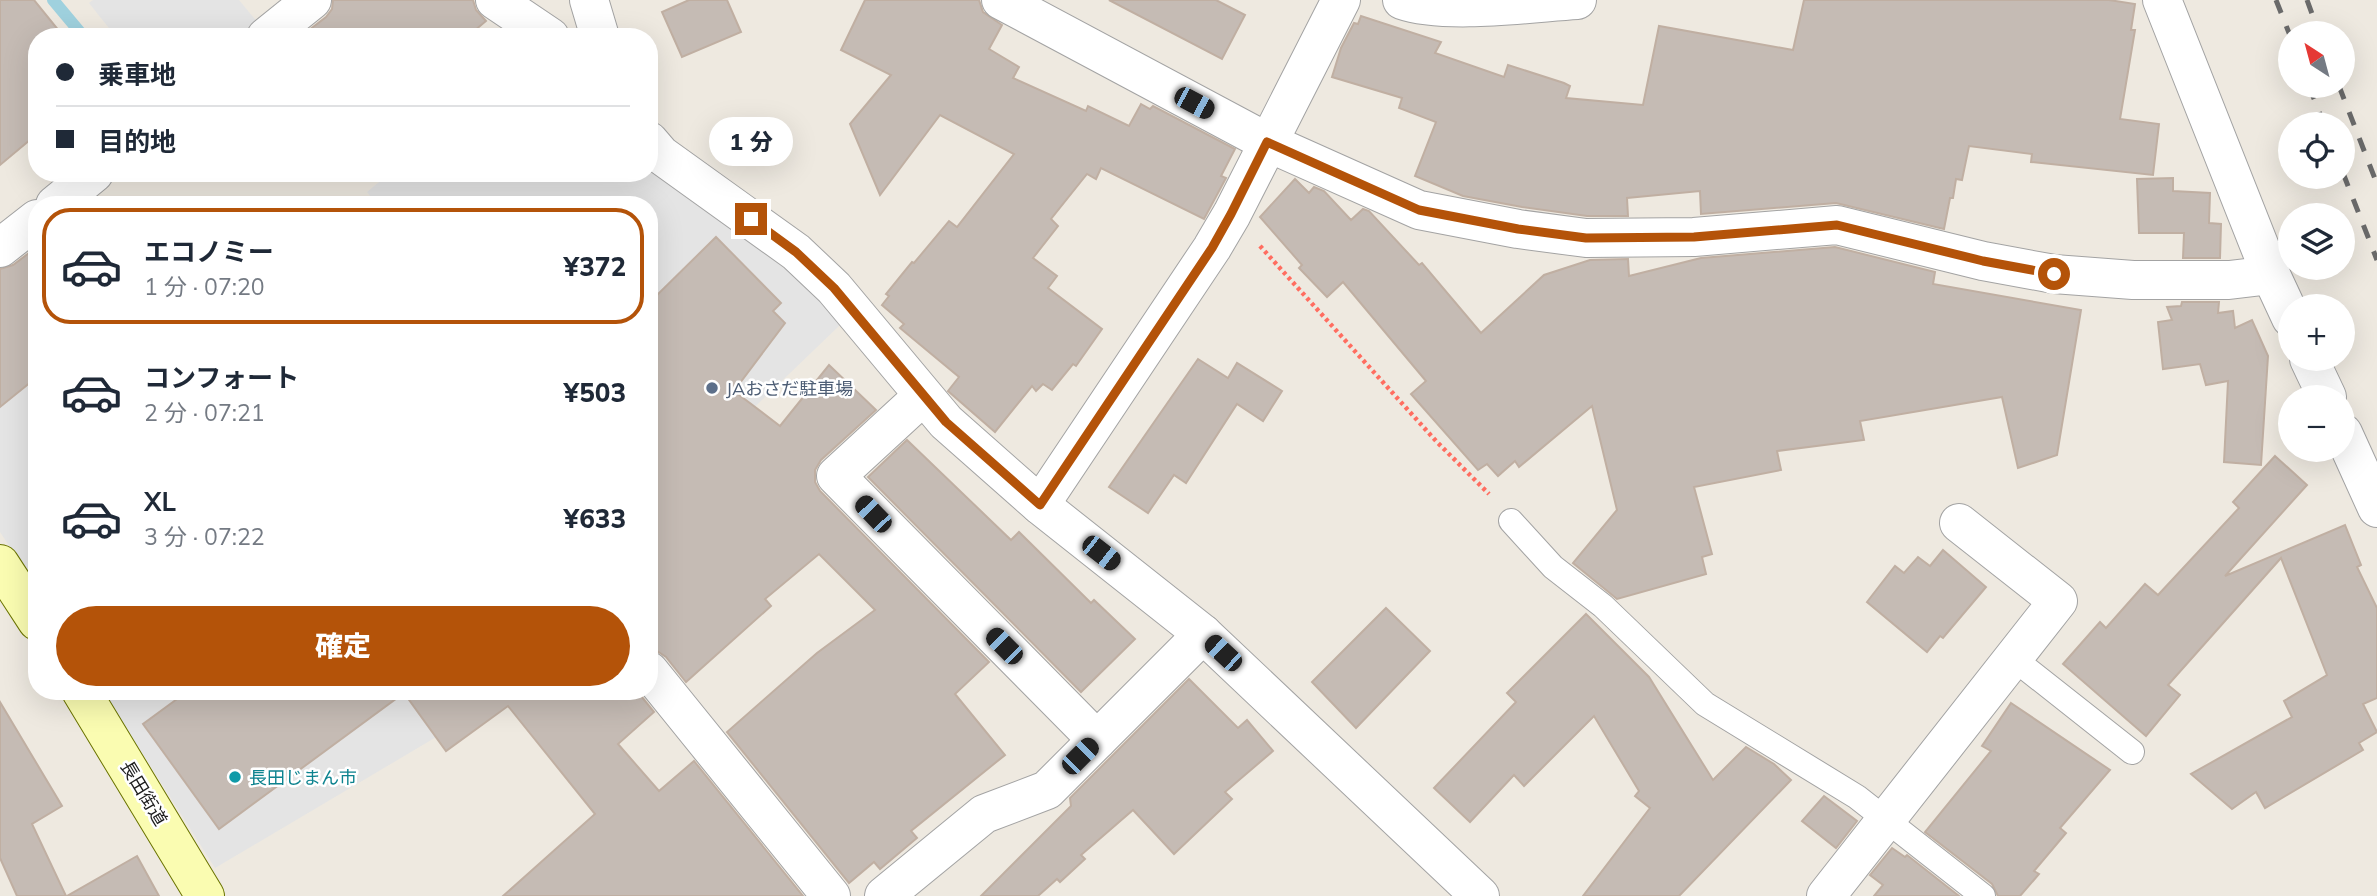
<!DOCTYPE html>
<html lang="ja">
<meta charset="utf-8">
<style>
:root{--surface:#fff;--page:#f6f6f7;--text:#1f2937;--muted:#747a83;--line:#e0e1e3;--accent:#b45309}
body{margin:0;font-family:Mulish,"Noto Sans JP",sans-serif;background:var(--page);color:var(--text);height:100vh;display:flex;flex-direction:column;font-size:26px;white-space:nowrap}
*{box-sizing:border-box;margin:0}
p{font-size:23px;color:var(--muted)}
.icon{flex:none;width:38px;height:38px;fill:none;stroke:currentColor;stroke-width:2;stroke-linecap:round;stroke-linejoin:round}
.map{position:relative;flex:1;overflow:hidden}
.details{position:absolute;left:28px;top:196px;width:630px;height:504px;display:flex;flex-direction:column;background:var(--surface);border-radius:28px;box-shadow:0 7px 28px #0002}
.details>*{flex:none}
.guide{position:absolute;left:28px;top:28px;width:630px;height:154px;border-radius:28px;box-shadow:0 7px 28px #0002;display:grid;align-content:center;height:154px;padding:0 28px;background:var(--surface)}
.needle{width:46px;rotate:324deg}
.buttons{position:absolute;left:2278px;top:21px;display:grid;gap:14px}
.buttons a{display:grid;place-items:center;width:77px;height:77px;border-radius:50%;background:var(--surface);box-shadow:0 7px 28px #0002;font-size:35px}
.end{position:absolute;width:32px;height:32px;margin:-16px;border:9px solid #b45309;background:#fff;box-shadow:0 0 0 4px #fff}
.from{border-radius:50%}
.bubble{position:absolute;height:49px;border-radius:24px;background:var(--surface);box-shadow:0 7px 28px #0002;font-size:23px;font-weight:800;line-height:49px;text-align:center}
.car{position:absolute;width:21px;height:42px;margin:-21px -10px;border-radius:9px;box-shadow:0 0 5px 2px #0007;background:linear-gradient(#222 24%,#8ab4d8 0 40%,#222 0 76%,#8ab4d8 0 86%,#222 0)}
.guide b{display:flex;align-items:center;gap:24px;height:66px;font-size:26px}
.guide b+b{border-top:2px solid var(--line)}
.guide i{width:18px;height:18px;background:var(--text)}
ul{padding:12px 0 0;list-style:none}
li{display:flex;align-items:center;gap:21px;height:116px;margin:0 14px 10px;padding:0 14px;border:4px solid transparent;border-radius:28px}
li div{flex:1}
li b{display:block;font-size:26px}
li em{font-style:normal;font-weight:800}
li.current{border-color:var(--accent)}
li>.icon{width:63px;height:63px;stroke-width:1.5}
.primary-button{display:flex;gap:14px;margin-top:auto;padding:14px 28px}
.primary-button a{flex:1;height:80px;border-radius:42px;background:var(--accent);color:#fff;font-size:28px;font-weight:800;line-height:80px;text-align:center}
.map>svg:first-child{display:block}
</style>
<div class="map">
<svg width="2377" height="896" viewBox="0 0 2377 896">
<rect width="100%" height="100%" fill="#eee9e0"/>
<g fill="#e4e4e4">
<polygon points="93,0 239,0 258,23 242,37 116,37 89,3"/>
<polygon points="649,169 820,294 840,325 709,451 649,599 649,205 377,205 367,192 390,173 649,173"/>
<polygon points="37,377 37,587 0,532 0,395 6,402"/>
<polygon points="103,691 514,691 215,868"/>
</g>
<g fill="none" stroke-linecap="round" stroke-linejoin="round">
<polyline stroke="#9fd1de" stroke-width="12" points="53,0 84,37"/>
</g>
<g fill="#c5bbb4" stroke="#c0afa2" stroke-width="2">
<polygon points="0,0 34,0 64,37 37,37 37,134 0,165"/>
<polygon points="333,0 473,0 476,10 486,21 467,37 306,37 304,34 326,17 332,9"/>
<polygon points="689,0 727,0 741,32 682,57 662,12"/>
<polygon points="865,0 979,0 983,12 1002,25 989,49 1019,67 1013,78 1086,111 1088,106 1129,126 1141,104 1150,109 1153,106 1235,149 1221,176 1226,178 1204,219 1101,168 1096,179 1087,174 1051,219 1058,226 1033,258 1057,276 1048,288 1102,329 1076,366 1073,364 1052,390 1043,384 1036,391 1032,386 995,432 948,391 959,377 900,328 904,324 882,305 889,296 886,294 912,262 914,263 949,221 957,227 1014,154 940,115 880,195 850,124 891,75 841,50"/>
<polygon points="1109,0 1216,0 1245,15 1222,59"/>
<polygon points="1804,0 2109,0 2135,4 2131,30 2135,30 2120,119 2159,124 2153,175 2031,162 2032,154 1969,146 1962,180 1956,179 1953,198 1950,198 1944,229 1836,203 1701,214 1700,191 1627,198 1628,216 1587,216 1522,207 1463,196 1415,176 1436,122 1399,108 1402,98 1332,77 1341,48 1354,23 1358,24 1361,16 1441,42 1435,53 1504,77 1508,65 1564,83 1570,86 1566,98 1643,105 1659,26 1793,50"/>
<polygon points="2173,178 2173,191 2210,193 2209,223 2221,224 2220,258 2183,258 2184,233 2139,233 2137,179"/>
<polygon points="1295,179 1309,193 1314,187 1324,191 1351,220 1363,209 1369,211 1419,265 1422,263 1481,333 1544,275 1590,260 1628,259 1629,276 1701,258 1835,247 1935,272 1933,284 2081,310 2057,455 2018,468 2002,397 1860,421 1864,440 1777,451 1781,470 1694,487 1712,554 1702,557 1706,574 1617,599 1573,563 1617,510 1592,406 1519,467 1515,461 1498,476 1487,464 1478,470 1411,394 1426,381 1343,282 1327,297 1299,268 1302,265 1260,217"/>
<polygon points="716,237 781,303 773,311 785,323 734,391 780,426 829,365 876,410 821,460 815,470 815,482 820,491 989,662 955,694 1005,755 911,831 917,838 880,869 874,862 849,883 727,732 817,653 875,610 819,554 765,599 771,606 686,682 666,657 657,651 649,650 649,303"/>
<polygon points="37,247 37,377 0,407 0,269 13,265"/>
<polygon points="2182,302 2219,302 2218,313 2233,311 2235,328 2252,320 2268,356 2261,465 2224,462 2228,381 2206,385 2200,364 2163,369 2158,322 2172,320 2167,307 2181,306"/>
<polygon points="1198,359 1228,378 1237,363 1282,391 1263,421 1237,404 1186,483 1174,475 1148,513 1109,487"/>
<polygon points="907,440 1011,540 1019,532 1091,603 1094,600 1135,639 1081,692 868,477"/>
<polygon points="2275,456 2307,485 2225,576 2345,525 2361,565 2357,567 2377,608 2377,698 2363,704 2377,732 2359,743 2363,750 2265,808 2256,792 2232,809 2191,774 2292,717 2284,701 2327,675 2281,558 2168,685 2180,695 2146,736 2063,664 2100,622 2106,628 2145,584 2158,595 2239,508 2233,502"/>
<polygon points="1943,550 1986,587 1943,638 1940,636 1927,652 1867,602 1895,566 1904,573 1918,557 1930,566"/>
<polygon points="1386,608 1430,651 1356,728 1312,682"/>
<polygon points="1586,614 1649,677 1713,780 1746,747 1774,764 1791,780 1679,896 1583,896 1650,808 1635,796 1639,791 1594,716 1524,786 1514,775 1470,822 1434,788 1516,702 1507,693"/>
<polygon points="1189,679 1238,728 1247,720 1273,751 1225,792 1232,799 1174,854 1133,810 1081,855 1085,859 1060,882 1057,879 1038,896 981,896 1071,806 1070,798"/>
<polygon points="188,691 637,691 654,712 618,744 659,791 694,761 803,896 503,896 595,814 508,706 446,751 404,693 219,829 143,724"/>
<polygon points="0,702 62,806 32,824 66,896 17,896 0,858"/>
<polygon points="2011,703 2110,770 2060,828 2066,833 2034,871 2039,874 2020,896 1998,896 1992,884 1925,832 1991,751 1982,746"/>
<polygon points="1824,796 1857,821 1836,848 1802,821"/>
<polygon points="1892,848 1905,857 1907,855 1959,896 1874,896 1883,885 1870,875"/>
<polygon points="137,856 159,896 67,896"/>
</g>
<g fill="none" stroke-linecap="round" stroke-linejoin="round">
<defs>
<g id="service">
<polyline points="1511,521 1553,567 1603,606 1705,704 1857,797 1983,896"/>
<polyline points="2013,658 2132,752"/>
</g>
<g id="minor">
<polyline points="495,0 550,37"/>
<polyline points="589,0 600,37"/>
<polyline points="1001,0 1267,142 1419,210 1518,229 1586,238 1694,237 1837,225 1983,261 2054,274 2133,280 2229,280 2271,275"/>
<path d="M1402,0C1445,15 1530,3 1577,0"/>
<polyline points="2162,0 2271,275 2291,318"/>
<polyline points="266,37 312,0"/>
<polyline points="649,141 661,155 796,252 834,288 946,422 1040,505 1203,634 1480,896"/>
<polyline points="55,205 94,173"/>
<polyline points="0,248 37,219"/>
<polyline points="2309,359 2327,397"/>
<polyline points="923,396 836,476 1097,740"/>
<polyline points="2343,433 2377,508"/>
<polyline points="1040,505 1212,248 1232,214 1341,0"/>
<polyline points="649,671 831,896"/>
<polyline points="884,896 984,814 1047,790 1203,634"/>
<polyline points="1826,896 2058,601 1959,523"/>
</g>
<g id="secondary">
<polyline points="0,564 37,621"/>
<polyline points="81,691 205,896"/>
</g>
</defs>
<use href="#service" stroke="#a3a3a3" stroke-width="26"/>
<use href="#minor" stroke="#a3a3a3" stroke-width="40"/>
<use href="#secondary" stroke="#6b7401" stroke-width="40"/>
<polyline stroke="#ff6d60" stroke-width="4.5" stroke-dasharray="3.5 3.5" stroke-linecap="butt" points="1260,246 1436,441 1489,494"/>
<use href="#service" stroke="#fff" stroke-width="24"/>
<use href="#minor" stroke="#fff" stroke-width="38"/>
<use href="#secondary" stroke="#fafcb1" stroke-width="38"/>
<g stroke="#6a6a6a" stroke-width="5" stroke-dasharray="14 14" stroke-linecap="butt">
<polyline points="2276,0 2291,38"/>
<polyline points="2307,0 2319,33"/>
<polyline points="2309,86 2324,124"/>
<polyline points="2339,86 2377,184"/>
<polyline points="2343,173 2377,260"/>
</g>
</g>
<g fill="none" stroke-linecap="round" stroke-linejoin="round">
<polyline stroke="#b45309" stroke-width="9" points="751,219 796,252 834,288 946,422 1040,505 1212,248 1231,214 1267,142 1419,210 1518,229 1586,238 1694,237 1837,225 1983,261 2054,274"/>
</g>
<circle fill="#5c6f8a" stroke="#fff" stroke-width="2.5" cx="712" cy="388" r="7"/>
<circle fill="#0f9aa8" stroke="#fff" stroke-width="2.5" cx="235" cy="777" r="7"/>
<g text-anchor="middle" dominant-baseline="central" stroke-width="5" stroke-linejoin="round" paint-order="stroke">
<g font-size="18" fill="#4e5e75" stroke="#fff" text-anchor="start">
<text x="726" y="388">JAおさだ駐車場</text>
</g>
<g font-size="18" fill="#0d838f" stroke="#fff" text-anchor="start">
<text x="249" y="777">長田じまん市</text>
</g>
<g font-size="18" fill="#1c1c1c" stroke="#fff">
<text transform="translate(144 793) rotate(59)">長田街道</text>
</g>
</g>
</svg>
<div class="buttons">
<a><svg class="needle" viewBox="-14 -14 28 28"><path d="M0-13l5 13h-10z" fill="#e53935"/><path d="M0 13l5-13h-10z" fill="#747a83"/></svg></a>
<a><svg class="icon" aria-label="locate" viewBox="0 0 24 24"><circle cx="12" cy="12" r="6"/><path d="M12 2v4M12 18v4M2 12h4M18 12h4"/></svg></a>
<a><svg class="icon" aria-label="layers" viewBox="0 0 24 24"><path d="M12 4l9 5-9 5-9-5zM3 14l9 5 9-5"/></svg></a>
<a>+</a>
<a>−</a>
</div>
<i class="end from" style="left:2054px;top:274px"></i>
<i class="end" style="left:751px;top:219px"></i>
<div class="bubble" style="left:709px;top:117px;width:84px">1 分</div>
<i class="car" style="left:1194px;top:103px;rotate:118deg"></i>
<i class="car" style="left:873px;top:514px;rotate:316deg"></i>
<i class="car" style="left:1101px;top:553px;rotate:128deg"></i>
<i class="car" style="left:1004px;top:646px;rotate:315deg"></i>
<i class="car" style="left:1223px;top:653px;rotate:313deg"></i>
<i class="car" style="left:1080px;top:756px;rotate:45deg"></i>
<div class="guide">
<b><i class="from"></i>乗車地</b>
<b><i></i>目的地</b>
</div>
<section class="details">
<ul>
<li class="current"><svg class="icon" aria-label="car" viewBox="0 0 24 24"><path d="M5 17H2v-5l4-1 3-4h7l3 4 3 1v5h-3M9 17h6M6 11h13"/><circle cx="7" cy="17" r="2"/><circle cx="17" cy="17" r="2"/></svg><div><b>エコノミー</b><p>1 分 · 07:20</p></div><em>¥372</em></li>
<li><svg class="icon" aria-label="car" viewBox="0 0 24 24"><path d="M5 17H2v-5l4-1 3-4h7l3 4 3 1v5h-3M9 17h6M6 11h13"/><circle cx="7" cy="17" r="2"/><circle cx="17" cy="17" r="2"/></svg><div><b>コンフォート</b><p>2 分 · 07:21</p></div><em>¥503</em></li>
<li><svg class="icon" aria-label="car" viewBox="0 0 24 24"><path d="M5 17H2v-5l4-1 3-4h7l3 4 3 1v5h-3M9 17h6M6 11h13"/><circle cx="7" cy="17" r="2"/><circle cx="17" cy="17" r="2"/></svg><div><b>XL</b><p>3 分 · 07:22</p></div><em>¥633</em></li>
</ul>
<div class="primary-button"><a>確定</a></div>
</section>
</div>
